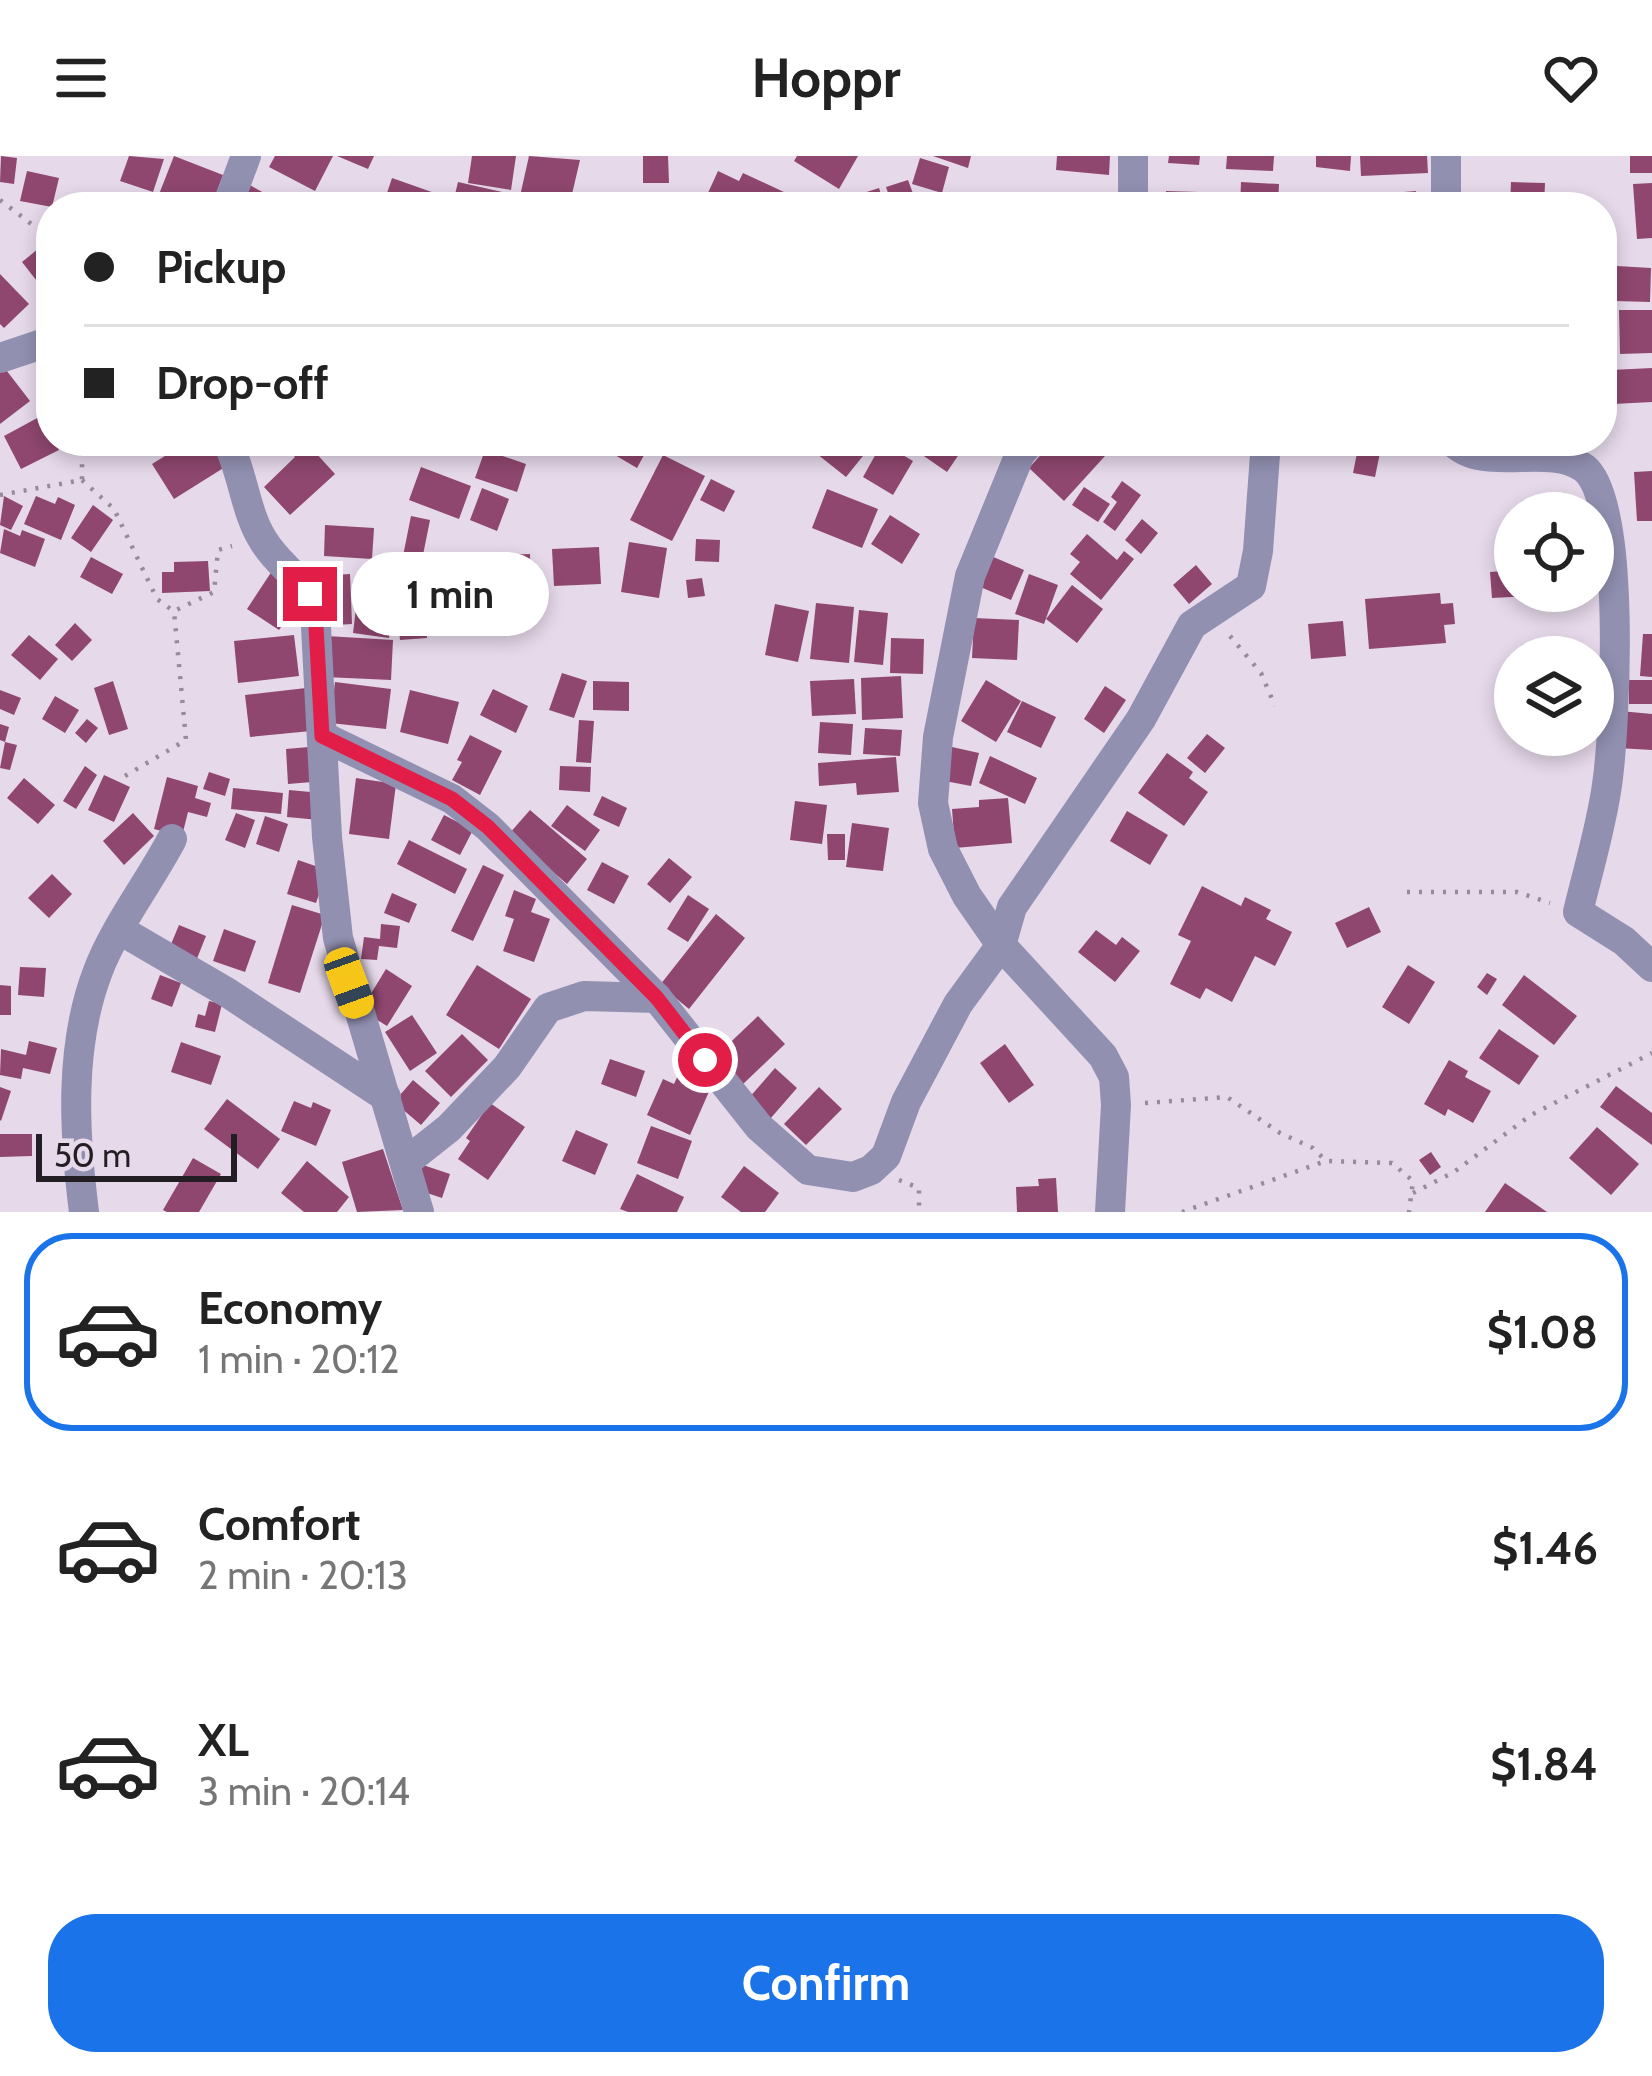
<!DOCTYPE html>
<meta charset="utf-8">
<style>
:root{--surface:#fff;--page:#f6f6f6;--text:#222;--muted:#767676;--line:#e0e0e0;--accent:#1a73e8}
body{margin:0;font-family:Cabin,sans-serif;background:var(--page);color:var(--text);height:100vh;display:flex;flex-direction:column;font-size:45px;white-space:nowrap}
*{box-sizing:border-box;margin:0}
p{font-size:39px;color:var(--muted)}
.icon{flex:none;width:66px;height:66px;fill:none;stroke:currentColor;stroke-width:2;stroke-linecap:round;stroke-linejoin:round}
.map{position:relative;height:1056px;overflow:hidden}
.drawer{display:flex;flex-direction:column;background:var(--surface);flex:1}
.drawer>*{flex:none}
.banner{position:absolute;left:36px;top:36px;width:1581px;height:264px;border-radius:48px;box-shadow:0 6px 18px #0003;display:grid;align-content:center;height:264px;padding:0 48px;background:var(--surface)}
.buttons{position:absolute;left:1494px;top:336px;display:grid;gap:24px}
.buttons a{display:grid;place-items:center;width:120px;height:120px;border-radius:50%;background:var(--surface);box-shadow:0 6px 18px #0003;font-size:60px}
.scale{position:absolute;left:36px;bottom:30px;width:201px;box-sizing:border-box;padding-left:12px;border:6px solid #221e24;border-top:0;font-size:33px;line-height:42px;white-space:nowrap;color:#221e24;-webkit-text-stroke:9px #e6d9ea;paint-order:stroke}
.end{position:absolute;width:54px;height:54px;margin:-27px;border:15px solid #e11d48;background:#fff;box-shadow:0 0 0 6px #fff}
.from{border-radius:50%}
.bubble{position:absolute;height:84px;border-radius:42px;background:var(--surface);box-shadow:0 6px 18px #0003;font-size:39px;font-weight:700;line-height:84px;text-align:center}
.car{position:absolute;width:36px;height:72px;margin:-36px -18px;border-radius:15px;box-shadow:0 0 9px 3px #0007;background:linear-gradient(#f5c518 24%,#345 0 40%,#f5c518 0 76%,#345 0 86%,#f5c518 0)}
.banner b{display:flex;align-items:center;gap:42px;height:114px;font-size:45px}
.banner b+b{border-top:3px solid var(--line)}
.banner i{width:30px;height:30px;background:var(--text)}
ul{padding:21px 0 0;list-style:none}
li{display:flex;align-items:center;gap:36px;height:198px;margin:0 24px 18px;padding:0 24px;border:6px solid transparent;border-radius:48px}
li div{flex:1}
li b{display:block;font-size:45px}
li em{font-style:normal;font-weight:700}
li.current{border-color:var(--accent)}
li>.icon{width:108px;height:108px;stroke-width:1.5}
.primary-button{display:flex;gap:24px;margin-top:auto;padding:24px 48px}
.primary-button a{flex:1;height:138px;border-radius:48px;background:var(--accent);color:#fff;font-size:48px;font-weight:700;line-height:138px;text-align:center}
header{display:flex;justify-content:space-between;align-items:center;height:156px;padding:0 48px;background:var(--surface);font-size:54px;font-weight:700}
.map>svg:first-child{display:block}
</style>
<header><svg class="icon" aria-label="menu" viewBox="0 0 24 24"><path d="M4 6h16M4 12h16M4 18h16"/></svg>Hoppr<svg class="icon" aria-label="heart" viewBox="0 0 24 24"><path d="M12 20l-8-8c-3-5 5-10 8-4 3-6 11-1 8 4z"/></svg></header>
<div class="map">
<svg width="1652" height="1056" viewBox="0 0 1652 1056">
<rect width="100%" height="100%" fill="#e6d9ea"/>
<g fill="#8f476f">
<polygon points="1,0 17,2 14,28 0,26"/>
<polygon points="129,0 164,3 153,36 120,25"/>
<polygon points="174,0 223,19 211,51 154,51"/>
<polygon points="275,0 333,0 315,35 269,11"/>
<polygon points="337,0 374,0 368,13"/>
<polygon points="472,0 516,0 511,34 468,27"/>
<polygon points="529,0 580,4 569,51 452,51 458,26 520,40"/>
<polygon points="643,0 668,0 669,27 643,27"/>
<polygon points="797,0 858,0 839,33 794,5"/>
<polygon points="933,0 971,0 968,12"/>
<polygon points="1057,0 1110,0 1109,19 1056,14"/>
<polygon points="1169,0 1200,0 1199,9 1168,7"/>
<polygon points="1227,0 1274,0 1273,15 1226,13"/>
<polygon points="1316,0 1351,0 1350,15 1316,11"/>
<polygon points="1360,0 1427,0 1428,17 1361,20"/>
<rect x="1630" y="0" width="22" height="17"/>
<polygon points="920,2 949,11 942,37 912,28"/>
<polygon points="27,15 59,22 52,51 20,45"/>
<polygon points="718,15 739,25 743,17 816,51 743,51 730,45 728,51 705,51 702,50"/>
<polygon points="392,22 443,40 439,51 383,49"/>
<polygon points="908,24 918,51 893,51 886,31"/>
<polygon points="1241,26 1279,28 1278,51 1240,51"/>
<polygon points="1511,26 1545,27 1544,51 1510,51"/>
<polygon points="1652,27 1652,82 1637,83 1633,28"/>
<polygon points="248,28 264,37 256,51 236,51"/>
<polygon points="879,32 885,51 840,51 839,45"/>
<polygon points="1166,35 1231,37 1230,51 1166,51"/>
<polygon points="1416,35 1418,49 1381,51 1380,38"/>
<polygon points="1319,36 1342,37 1342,51 1318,51"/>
<polygon points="1041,43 1070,49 1070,51 1040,51"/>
<polygon points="49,84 51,87 51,143 22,106"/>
<polygon points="1617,110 1651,112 1650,146 1615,145"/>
<polygon points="0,118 29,148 4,172 0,168"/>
<polygon points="1619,154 1652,154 1652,197 1620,198"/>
<polygon points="0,206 30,245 0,268"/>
<polygon points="1652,212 1652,246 1613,248 1611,214"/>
<polygon points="41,260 59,294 21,313 4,280"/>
<polygon points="147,285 177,285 152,296"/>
<polygon points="189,285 209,285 225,311 174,343 152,308"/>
<polygon points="298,285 305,285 335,318 290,359 264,331 295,301 288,294"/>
<polygon points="324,285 356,285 350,298"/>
<polygon points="537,285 567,285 565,294"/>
<polygon points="614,285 640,285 649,290 637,312 608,295"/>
<polygon points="705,285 735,285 735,288 706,291"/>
<polygon points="820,285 875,285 846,321 812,294"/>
<polygon points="902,285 968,285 947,316"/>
<polygon points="1053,285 1089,285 1105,300 1064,345 1029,312"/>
<polygon points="882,287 913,305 893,339 863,321"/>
<polygon points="1359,287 1381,292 1375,321 1353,317"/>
<polygon points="485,294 526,308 517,336 475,322"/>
<polygon points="663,299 705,320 672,385 630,364"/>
<polygon points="421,311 471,330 459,363 409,344"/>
<polygon points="1652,315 1652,365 1637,365 1634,316"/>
<polygon points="711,323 735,335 724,356 700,344"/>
<polygon points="1122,325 1141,339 1115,375 1103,366 1117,346 1111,341"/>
<polygon points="1084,331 1110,348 1098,366 1072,349"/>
<polygon points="482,332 509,343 497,375 470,364"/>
<polygon points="827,333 878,353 862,392 812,372"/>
<polygon points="4,340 23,350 11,374 0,369"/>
<polygon points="36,340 55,348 58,341 75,349 61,384 24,368"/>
<polygon points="93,349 113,364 91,396 71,382"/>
<polygon points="890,359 920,378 902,408 871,388"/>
<polygon points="411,360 430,364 422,404 403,400"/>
<polygon points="1142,363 1158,377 1141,398 1125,384"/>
<polygon points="325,369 374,372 372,403 324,400"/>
<polygon points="4,373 20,380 22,374 45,383 35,411 0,397"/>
<polygon points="1087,378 1117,404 1124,395 1134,403 1101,444 1070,418 1080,406 1070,398"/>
<polygon points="696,383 720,384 719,406 695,405"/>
<polygon points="629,386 667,392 659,442 621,436"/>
<polygon points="599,391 601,428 554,430 552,393"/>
<polygon points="530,398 532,464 505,465 504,399"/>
<polygon points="991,400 1024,414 1011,444 978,430"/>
<polygon points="91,401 123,418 112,438 80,421"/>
<polygon points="208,405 210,435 162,437 162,416 174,416 174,406"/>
<polygon points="1196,409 1212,428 1189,448 1173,429"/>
<polygon points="1515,414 1515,435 1548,435 1548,439 1492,442 1490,416"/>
<polygon points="272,415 304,436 279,474 247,453"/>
<polygon points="350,418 352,468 321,470 318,420"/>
<polygon points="1029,418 1058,429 1044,468 1015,458"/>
<polygon points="702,422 705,440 688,442 686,424"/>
<polygon points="423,427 427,482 400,484 394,429"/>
<polygon points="1072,429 1103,453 1077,487 1046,463"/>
<polygon points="492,433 492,458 463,459 463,470 428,471 427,435"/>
<polygon points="358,436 395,441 389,482 353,477"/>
<polygon points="1440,437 1441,448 1453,447 1455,468 1444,469 1446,487 1369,493 1365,443"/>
<polygon points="816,447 854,451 849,507 810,503"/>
<polygon points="775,448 809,455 798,506 765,499"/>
<polygon points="859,454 888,457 883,509 854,506"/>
<polygon points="974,462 1019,464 1017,504 972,502"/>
<polygon points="1343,465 1346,500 1311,503 1308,468"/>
<polygon points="75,467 92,484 72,505 55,489"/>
<polygon points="1643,478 1652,478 1652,521 1640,520"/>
<polygon points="29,479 58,503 40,524 11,499"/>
<polygon points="294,479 299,520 238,527 234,485"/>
<polygon points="327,480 393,484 391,524 325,521"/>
<polygon points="891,482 924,483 923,518 890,517"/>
<polygon points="562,517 587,525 574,562 549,554"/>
<polygon points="901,520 903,562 862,564 861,522"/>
<polygon points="854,523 856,558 812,560 810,525"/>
<polygon points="986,524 1021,545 996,586 961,565"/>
<rect x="1629" y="524" width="23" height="24"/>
<polygon points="113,525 128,573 109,579 94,532"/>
<polygon points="593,525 629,526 629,555 593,554"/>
<polygon points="335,526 391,533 386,573 330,567"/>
<polygon points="1105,530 1126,544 1104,577 1084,563"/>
<polygon points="306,532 311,575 250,581 245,539"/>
<polygon points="493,533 528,550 516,577 480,559"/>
<polygon points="0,534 21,542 14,559 0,553"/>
<polygon points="410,534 459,546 448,588 400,576"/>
<polygon points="55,540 79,554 65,577 42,563"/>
<polygon points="1022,545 1056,561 1041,592 1007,576"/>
<polygon points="1620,555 1652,558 1652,594 1618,592"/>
<polygon points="87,563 98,572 86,587 75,577"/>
<polygon points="579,564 594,565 591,607 576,606"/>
<polygon points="820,566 853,568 851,599 818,597"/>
<polygon points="0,568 9,571 5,586 17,589 10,614 0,612 5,586 0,584"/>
<polygon points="865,572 902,574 900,600 863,598"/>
<polygon points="1207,578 1225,592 1205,617 1187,602"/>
<polygon points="470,579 502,595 480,639 452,624 462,606 457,604"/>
<polygon points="309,591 312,626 288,628 286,593"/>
<polygon points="952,591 979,597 971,630 945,625"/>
<polygon points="1167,597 1193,616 1189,622 1208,636 1184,670 1138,637"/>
<polygon points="990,600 1037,622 1025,648 979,627"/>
<polygon points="896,601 899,636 857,639 856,627 819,630 818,607"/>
<polygon points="85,610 97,619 76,653 63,645"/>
<polygon points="560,610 591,611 590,636 559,634"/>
<polygon points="209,616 230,623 225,640 203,633"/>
<polygon points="104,619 130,631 114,666 88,654"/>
<polygon points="167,621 198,630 195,642 211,647 207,661 188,656 182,680 154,673"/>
<polygon points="24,622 55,649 38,668 7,642"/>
<polygon points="356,622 396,628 389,683 349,678"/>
<polygon points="233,632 283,637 281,658 231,653"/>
<polygon points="289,634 321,637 319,664 287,661"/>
<polygon points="602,640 627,652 619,671 593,659"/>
<polygon points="1008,642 1012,687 955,692 952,653 979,651 979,644"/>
<polygon points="795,645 827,649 822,688 790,684"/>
<polygon points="567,649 600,674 585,695 551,670"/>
<polygon points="530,654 587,703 567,728 509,678"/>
<polygon points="1127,655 1168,679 1150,709 1110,685"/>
<polygon points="133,657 154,680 124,709 103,685"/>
<polygon points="236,657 255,664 245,692 225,684"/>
<polygon points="444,659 473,674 460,699 431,684"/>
<polygon points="265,660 288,668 279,696 256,688"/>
<polygon points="852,667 889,672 883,715 846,711"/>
<polygon points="827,678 845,678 845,704 828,704"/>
<polygon points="409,684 467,713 455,738 397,708"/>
<polygon points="669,702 692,721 670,747 647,728"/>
<polygon points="298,704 327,714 316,747 287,738"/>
<polygon points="602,706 629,720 614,748 587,734"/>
<polygon points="483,709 504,719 473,785 451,775"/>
<polygon points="52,718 72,738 49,762 28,742"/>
<polygon points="1202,730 1241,750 1245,741 1271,754 1266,763 1292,776 1275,810 1255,800 1232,846 1206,832 1200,843 1170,828 1191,785 1178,779"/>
<polygon points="514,734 536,743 531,756 550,763 534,806 503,795 514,763 505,760"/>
<polygon points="392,737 417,748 409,767 384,757"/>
<polygon points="688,739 709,753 688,786 667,773"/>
<polygon points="292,749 325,759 300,837 268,827"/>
<polygon points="1369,751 1381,776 1347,792 1335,767"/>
<polygon points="716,758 745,782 689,853 660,829"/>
<polygon points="381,768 400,770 397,792 379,790 377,804 361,803 364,781 380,783"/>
<polygon points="179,769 206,780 196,805 169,793"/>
<polygon points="224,773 256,785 245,816 213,805"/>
<polygon points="1096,774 1116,789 1122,781 1140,795 1115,826 1078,796"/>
<polygon points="477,809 531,843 499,893 446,859"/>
<polygon points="1408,809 1435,826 1409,868 1382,851"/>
<polygon points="20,811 46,812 44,841 18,839"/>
<polygon points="386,813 412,830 387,870 361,854"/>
<polygon points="1487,817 1497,823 1487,839 1477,831"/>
<polygon points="160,819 181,827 172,851 151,843"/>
<polygon points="1524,819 1577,860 1554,889 1502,849"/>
<polygon points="0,829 11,830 11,859 0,859"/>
<polygon points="209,845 222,848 215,876 195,871 198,858 205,860"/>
<polygon points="412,859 437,897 410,915 385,876"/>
<polygon points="758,860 785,888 741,930 715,901"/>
<polygon points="1499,873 1539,900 1519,929 1479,902"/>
<polygon points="462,878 488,904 451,941 425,915"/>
<polygon points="29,885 57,892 50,918 23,912 21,923 0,919 1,893 26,899"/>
<polygon points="181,886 221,900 211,929 171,916"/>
<polygon points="1005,888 1034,929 1009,947 980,907"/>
<polygon points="610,903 645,915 636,941 601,928"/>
<polygon points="1449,904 1468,915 1465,921 1491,935 1473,967 1448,953 1445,960 1424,948"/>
<polygon points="775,912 797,932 770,963 748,943"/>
<polygon points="679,917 711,931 690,979 647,959 663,923 674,928"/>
<polygon points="413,924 440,947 421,969 394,946"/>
<polygon points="1616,930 1652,957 1652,989 1600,951"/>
<polygon points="0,931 11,935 1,965 0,964"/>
<polygon points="819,931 842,953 806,989 784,968"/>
<polygon points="227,943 280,983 258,1013 204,973"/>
<polygon points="294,945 311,952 313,946 331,954 316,990 281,975"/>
<polygon points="490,947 525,971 488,1024 458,1003 470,985 466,982"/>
<polygon points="651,970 692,985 678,1023 637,1007"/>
<polygon points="1597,971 1639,1008 1611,1039 1569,1002"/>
<polygon points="576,974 608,988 595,1019 562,1005"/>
<polygon points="0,978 32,978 32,1000 0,1001"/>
<polygon points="383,993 403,1054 357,1056 342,1006"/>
<polygon points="1431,996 1441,1011 1430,1019 1419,1004"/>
<polygon points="193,1002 221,1018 199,1056 167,1056 163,1054"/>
<polygon points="307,1005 349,1041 337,1056 304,1056 281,1037"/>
<polygon points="423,1009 450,1018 442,1042 415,1033"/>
<polygon points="744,1010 779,1037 765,1056 741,1056 721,1041"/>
<polygon points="637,1018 684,1041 677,1056 628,1056 620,1053"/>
<polygon points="1056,1022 1058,1056 1017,1056 1016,1031 1039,1030 1038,1023"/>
<polygon points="1505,1027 1547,1056 1485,1056"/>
</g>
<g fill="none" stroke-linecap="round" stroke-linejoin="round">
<g stroke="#958c98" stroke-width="4.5" stroke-dasharray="3 9" stroke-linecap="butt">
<polyline points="0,44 51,83"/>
<polyline points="82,324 114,353 157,443 172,454"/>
<polyline points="0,339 82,324 82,285"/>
<polyline points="1230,480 1261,517 1275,550"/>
<polyline points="125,620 186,584 174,455 214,436 218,394 232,390"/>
<polyline points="1407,736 1517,736 1550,747"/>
<polyline points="1145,947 1227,941 1280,977 1313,992 1326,1005 1392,1007 1413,1025 1409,1056"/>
<polyline points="899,1024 919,1032 919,1056"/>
<polyline points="1413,1037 1454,1016 1531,959 1652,897"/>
<polyline points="1182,1056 1326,1005"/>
</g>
<g stroke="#9290b1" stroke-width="30">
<polyline points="1133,0 1133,51"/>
<polyline points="1446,0 1446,51"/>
<polyline points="227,51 246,0"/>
<polyline points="0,202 51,185"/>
<path d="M227,285C243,316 245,356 263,384C278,410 306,424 315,452L327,681L338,782L419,1056"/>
<polyline points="1031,285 1020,298 970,420 938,581 933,647 943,693 967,740 1001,789 1103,900 1114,921 1116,949 1110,1056"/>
<path d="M1452,285C1483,318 1547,286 1584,312C1627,345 1615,574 1607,629C1601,672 1588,714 1578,756L1624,785L1652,811"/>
<polyline points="322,580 452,643 488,671 657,842 759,971 808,1014 853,1021 871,1014 886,1000 906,946 958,848 1001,789 1012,751 1141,563 1192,469 1251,430 1258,395 1266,285"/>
<polyline points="120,774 228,837 386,941"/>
<polyline points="406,1006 449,972 507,911 548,852 584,840 657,842"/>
<path d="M84,1056C74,977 69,890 98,815C114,772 150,725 172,683"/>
</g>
</g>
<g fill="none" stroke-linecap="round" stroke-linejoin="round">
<polyline stroke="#e11d48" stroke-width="15" points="310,438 315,452 322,580 452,643 488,671 657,842 705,904"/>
</g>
</svg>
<div class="buttons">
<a><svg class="icon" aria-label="locate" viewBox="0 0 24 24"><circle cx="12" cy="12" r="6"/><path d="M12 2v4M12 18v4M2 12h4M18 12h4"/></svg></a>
<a><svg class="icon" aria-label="layers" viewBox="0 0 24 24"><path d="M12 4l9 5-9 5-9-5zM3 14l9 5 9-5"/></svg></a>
</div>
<div class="scale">50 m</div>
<i class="end from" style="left:705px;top:904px"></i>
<i class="end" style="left:310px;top:438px"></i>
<div class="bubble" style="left:351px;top:396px;width:198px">1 min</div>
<i class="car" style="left:349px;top:827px;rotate:160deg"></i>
<div class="banner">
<b><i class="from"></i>Pickup</b>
<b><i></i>Drop-off</b>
</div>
</div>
<section class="drawer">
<ul>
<li class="current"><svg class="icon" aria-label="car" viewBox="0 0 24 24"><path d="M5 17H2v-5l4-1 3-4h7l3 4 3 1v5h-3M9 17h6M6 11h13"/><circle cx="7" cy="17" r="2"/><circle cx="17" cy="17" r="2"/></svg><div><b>Economy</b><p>1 min · 20:12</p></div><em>$1.08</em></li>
<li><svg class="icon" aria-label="car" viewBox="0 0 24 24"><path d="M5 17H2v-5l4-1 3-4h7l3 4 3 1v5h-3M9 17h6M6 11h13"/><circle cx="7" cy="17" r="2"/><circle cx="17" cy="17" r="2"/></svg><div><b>Comfort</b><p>2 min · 20:13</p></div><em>$1.46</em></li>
<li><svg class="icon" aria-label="car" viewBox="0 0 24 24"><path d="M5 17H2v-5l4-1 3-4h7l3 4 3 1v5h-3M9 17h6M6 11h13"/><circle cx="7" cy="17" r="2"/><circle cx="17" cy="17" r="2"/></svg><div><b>XL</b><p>3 min · 20:14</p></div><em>$1.84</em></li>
</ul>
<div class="primary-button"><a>Confirm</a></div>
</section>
